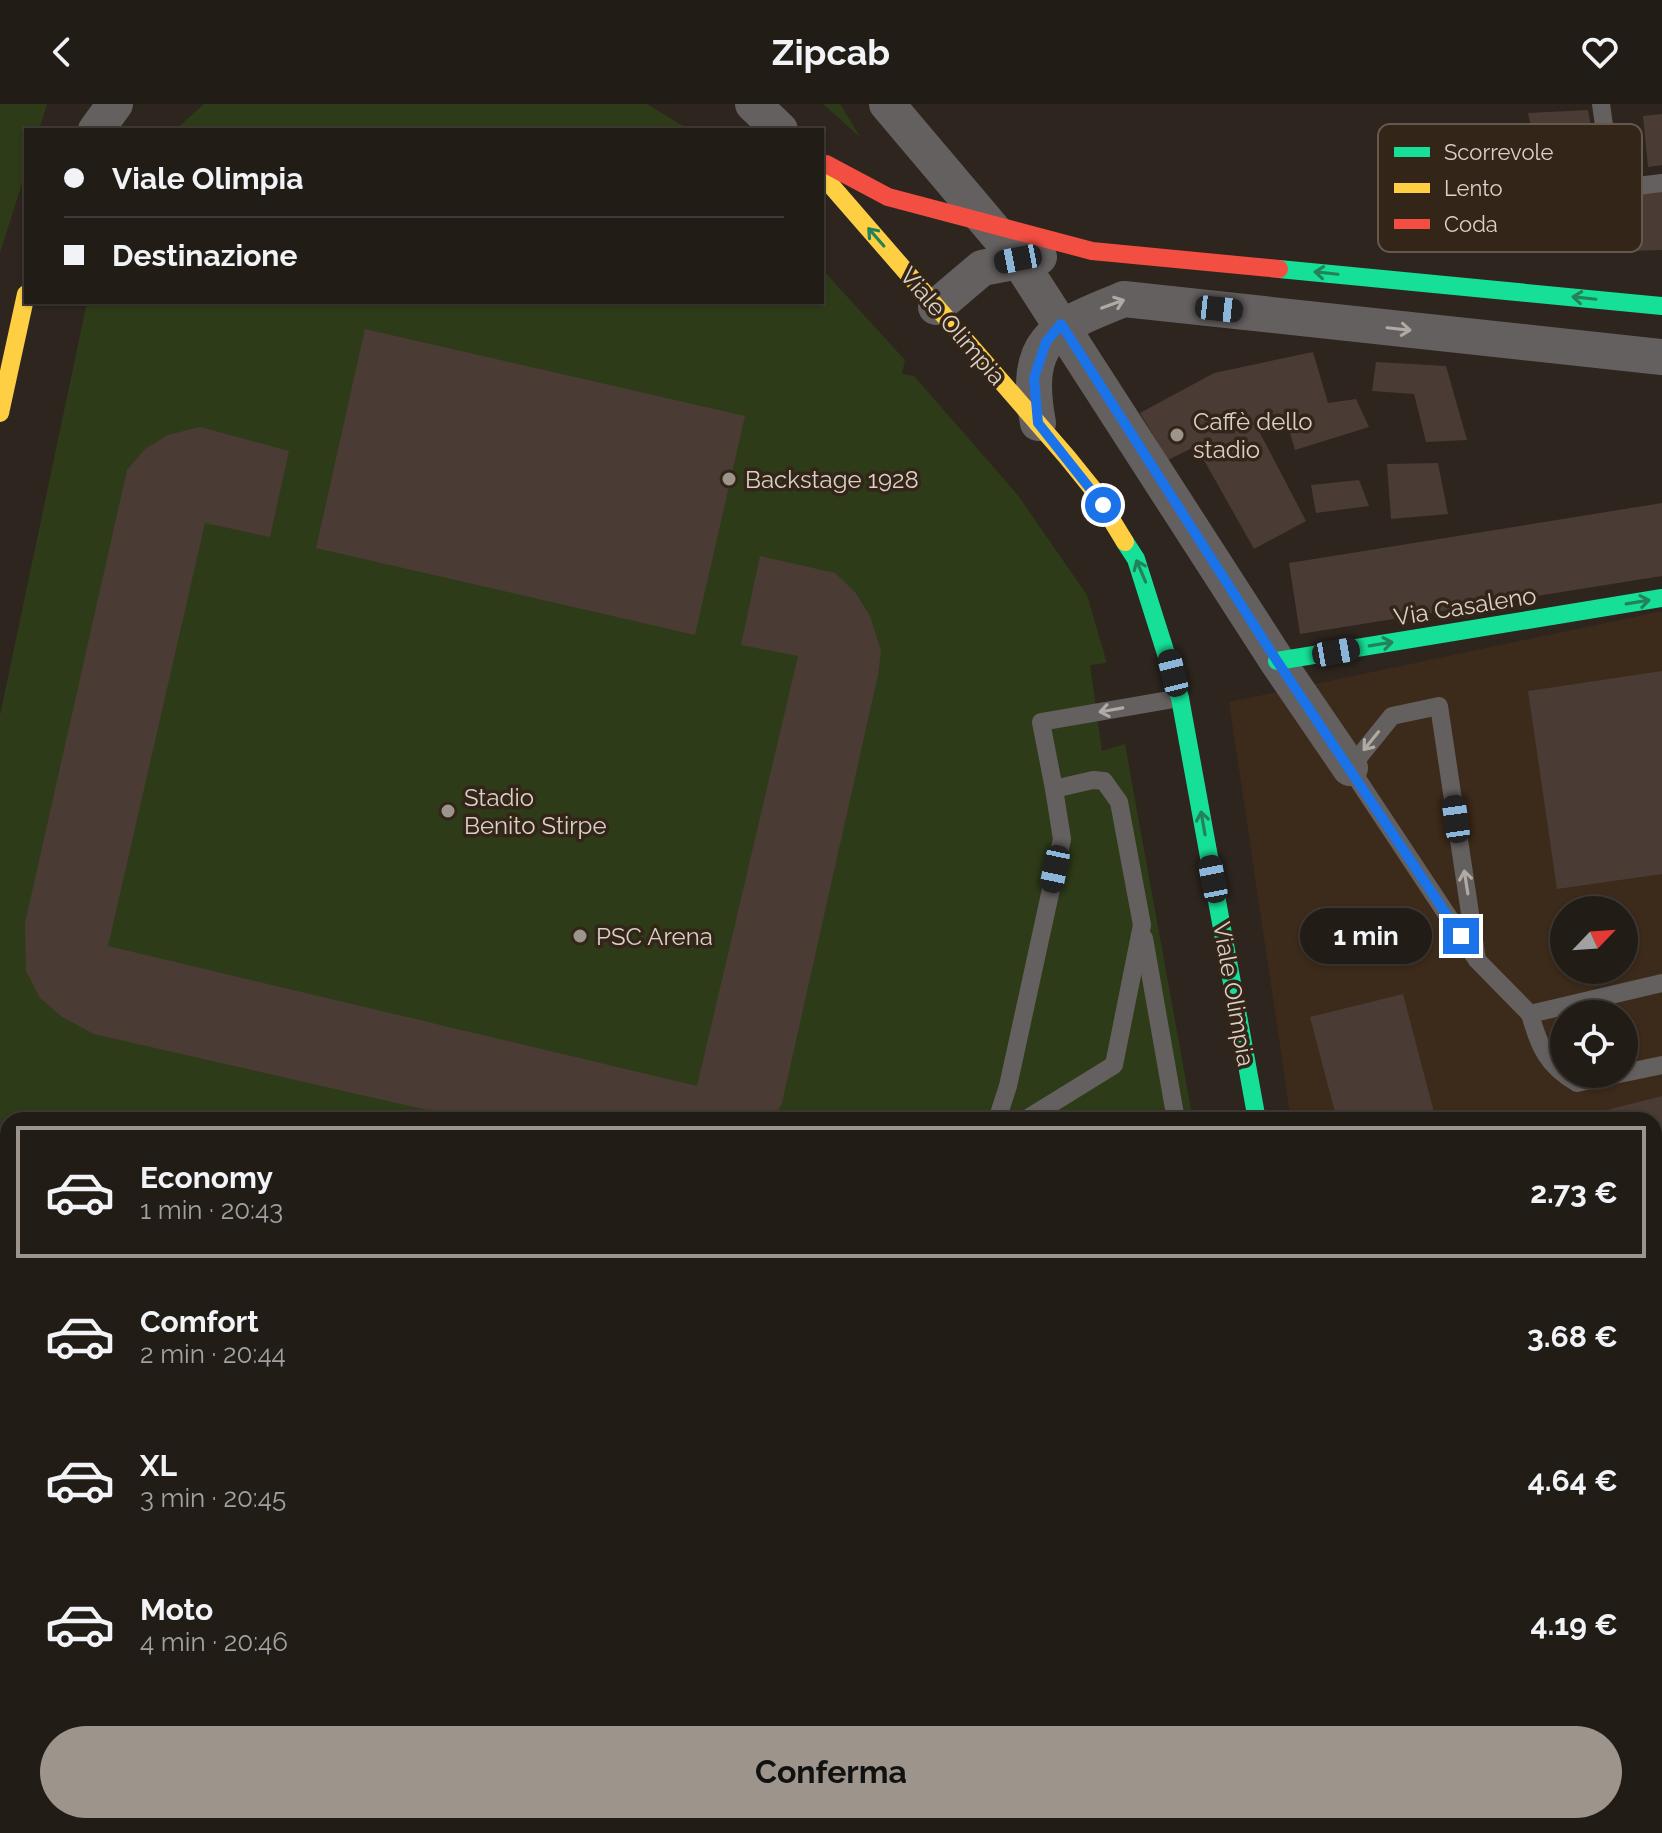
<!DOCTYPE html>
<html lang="it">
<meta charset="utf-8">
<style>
:root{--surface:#221c16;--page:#2a251f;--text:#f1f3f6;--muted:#a2a1a1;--line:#3f3a35;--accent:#9d948c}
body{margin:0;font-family:Raleway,sans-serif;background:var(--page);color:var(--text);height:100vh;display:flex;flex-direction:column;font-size:30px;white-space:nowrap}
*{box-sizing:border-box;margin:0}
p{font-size:26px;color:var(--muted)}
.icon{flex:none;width:44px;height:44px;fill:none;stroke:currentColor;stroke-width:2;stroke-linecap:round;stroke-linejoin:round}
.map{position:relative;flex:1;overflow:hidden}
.drawer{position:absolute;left:0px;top:1008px;width:1662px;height:722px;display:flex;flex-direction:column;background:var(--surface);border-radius:24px 24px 0 0;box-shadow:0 2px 6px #0004,0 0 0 2px var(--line)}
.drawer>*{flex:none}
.top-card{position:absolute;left:24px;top:24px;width:800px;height:176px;border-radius:0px;box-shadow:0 2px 6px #0004,0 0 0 2px var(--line);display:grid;align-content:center;height:176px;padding:0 40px;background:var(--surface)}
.needle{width:52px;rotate:65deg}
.tools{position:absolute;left:1550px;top:792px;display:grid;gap:16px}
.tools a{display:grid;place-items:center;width:88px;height:88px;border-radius:50%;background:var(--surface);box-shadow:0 2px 6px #0004,0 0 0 2px var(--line);font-size:40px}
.end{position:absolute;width:36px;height:36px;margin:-18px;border:10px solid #1a73e8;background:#fff;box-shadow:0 0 0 4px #fff}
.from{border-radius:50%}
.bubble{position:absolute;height:56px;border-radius:28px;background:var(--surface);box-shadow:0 2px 6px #0004,0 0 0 2px var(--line);font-size:26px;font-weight:700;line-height:56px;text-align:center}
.car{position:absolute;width:24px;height:48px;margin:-24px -12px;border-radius:10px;box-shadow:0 0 6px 2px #0007;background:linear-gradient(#222 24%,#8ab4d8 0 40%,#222 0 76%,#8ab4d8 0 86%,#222 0)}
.top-card b{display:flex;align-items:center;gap:28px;height:76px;font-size:30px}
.top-card b+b{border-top:2px solid var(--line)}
.top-card i{width:20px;height:20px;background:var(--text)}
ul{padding:14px 0 0;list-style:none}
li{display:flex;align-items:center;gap:24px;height:132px;margin:0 16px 12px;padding:0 24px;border:4px solid transparent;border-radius:0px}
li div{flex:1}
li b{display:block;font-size:30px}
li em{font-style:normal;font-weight:700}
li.selected{border-color:var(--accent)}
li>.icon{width:72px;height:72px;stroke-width:1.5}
.action{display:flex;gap:16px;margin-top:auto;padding:16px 40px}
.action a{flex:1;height:92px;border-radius:48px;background:var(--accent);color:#111;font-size:32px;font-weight:700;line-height:92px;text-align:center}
header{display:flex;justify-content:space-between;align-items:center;height:104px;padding:0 40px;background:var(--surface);font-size:36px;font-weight:700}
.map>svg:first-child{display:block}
</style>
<header><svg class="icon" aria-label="back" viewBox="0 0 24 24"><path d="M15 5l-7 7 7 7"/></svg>Zipcab<svg class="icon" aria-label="heart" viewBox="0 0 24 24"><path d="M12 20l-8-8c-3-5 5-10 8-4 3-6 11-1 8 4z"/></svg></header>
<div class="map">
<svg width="1662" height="1729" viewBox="0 0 1662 1729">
<rect width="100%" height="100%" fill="#2d251e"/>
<g fill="#3c2a1a" fill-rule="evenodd">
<path d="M1662,507V1716L1654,1717V1016H1291L1229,598ZM1564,806H1624V866H1564ZM1564,910H1624V970H1564Z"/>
<polygon points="882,1722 1337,1722 1345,1729 871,1729"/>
<polygon points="1533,1722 1622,1722 1576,1729 1541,1729"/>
</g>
<g fill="#2e3b18">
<polygon points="0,0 47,0 39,26 26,26 26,67 0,149"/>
<polygon points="204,0 647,0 690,26 175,26"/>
<polygon points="823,0 840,0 861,34"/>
<polygon points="822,165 905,256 902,270 914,272 1017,390 1087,491 1107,559 1090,561 1102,647 1125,640 1193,1016 8,1016 8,1215 0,1202 0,611 87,198 822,198"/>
<polygon points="8,1673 8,1722 881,1722 870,1729 0,1729 0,1679"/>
</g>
<polygon fill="#3c5017" points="8,1452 8,1673 0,1679 0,1458"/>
<g fill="#4b3b35">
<polygon points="1588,6 1597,56 1540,64 1528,9"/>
<polygon points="1662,10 1662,61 1648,63 1643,12"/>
<polygon points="1634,88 1662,88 1662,146 1596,148 1589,107 1637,107"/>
<polygon points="365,225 745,312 695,531 316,444"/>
<polygon points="1313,248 1328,299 1356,295 1369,323 1295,346 1285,312 1259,327 1306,417 1254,445 1196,342 1168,356 1140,309 1214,269"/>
<polygon points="1376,258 1446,262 1467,336 1426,338 1414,290 1372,287"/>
<polygon points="200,323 289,347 270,433 205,419 108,842 697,982 798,552 741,541 760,452 835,469 855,488 870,512 881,547 878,571 782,999 773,1016 471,1016 94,930 62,913 40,894 26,867 25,819 127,366 145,345 168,331"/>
<polygon points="1438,359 1448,410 1391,415 1387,360"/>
<polygon points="1359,376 1369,402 1316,409 1311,381"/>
<polygon points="1662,399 1662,472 1300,530 1289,459"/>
<polygon points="1662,567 1662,770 1557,785 1528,587"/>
<polygon points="1403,890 1436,1016 1337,1016 1310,913"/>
<polygon points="1662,992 1662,1498 1654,1500 1654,1016 1571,1015"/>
</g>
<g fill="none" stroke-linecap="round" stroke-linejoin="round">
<g stroke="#64605f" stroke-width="18">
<polyline points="1601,0 1613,85 1662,79"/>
<polyline points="1054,685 1041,618 1180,594"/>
<polyline points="1144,834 1176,1016"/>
<polyline points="1477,856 1439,602 1392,612 1350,664 1477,856 1530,910"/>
<polyline points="1624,969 1662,961"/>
<path d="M1619,970L1577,979C1547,962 1539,942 1530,910L1662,879"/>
<polyline points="997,1016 1008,982 1062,735 1054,685 1093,676 1104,677 1119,698 1142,821 1114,961 1025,1016"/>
</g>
<g stroke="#64605f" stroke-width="36">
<polyline points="753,0 780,26"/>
<polyline points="887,0 1018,155 1277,557 1350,664"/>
<polyline points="96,26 115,0"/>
<polyline points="936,203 982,164 1039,153"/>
<path d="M1038,319C1022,233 1055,223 1124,195L1662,253"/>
<polyline points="0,1317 8,1326"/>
<polyline points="1424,1722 1433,1729"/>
</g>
<g stroke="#16e098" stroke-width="18">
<polyline points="1279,165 1662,202"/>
<polyline points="1125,438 1136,455 1180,594 1257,1016"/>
<polyline points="1277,557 1662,494"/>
</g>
<g stroke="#ffcf43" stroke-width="18">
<polyline points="822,71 1067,353 1092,384 1125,438"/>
<polyline points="0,309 26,190"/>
</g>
<polyline stroke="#f24e42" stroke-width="18" points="826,60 888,93 1092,147 1279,165"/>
</g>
<defs><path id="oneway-shaft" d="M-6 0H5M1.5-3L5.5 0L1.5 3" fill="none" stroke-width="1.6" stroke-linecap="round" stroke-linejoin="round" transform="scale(2)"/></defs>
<g stroke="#248258">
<use href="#oneway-shaft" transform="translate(876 133) rotate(-131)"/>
<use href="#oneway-shaft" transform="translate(1326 169) rotate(-174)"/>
<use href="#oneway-shaft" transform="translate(1584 194) rotate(-174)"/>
<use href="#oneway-shaft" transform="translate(1141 467) rotate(-113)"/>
<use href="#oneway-shaft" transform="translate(1638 498) rotate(-9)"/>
<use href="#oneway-shaft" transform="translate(1381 540) rotate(-9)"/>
<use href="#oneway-shaft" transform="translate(1203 719) rotate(-100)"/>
</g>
<g stroke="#b1a9a3">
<use href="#oneway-shaft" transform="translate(1113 200) rotate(-20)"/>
<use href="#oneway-shaft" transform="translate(1399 225) rotate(6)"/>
<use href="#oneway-shaft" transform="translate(1111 606) rotate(170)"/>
<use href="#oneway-shaft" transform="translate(1371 637) rotate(129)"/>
<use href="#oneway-shaft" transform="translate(1466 778) rotate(-99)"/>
</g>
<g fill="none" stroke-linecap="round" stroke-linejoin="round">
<polyline stroke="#1a73e8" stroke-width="10" points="1103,401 1038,319 1034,274 1046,238 1061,220 1277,557 1461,832"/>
</g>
<g fill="#9d948c" stroke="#332518" stroke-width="3">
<circle cx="1177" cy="331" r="8"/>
<circle cx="729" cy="375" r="8"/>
<circle cx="448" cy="707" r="8"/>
<circle cx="580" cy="832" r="8"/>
</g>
<g text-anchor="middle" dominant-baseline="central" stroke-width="7" stroke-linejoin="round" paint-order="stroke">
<g font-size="24" fill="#dad0c8" stroke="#332518">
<text transform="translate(953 222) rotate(49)">Viale Olimpia</text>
<text transform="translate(1465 502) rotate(-9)">Via Casaleno</text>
<text transform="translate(1234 890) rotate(80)">Viale Olimpia</text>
</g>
<g font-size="24" fill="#dad0c8" stroke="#332518" text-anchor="start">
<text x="1193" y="317">Caffè dello<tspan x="1193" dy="28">stadio</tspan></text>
<text x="745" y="375">Backstage 1928</text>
<text x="464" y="693">Stadio<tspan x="464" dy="28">Benito Stirpe</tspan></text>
<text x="596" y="832">PSC Arena</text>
</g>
</g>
<rect x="1378" y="20" width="264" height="128" rx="12" fill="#332518" stroke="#65584d" stroke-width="2"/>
<rect x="1394" y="43" width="36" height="10" fill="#16e098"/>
<rect x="1394" y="79" width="36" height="10" fill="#ffcf43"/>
<rect x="1394" y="115" width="36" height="10" fill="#f24e42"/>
<g font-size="22" fill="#dad0c8">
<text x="1444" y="56">Scorrevole</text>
<text x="1444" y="92">Lento</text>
<text x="1444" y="128">Coda</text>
</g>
</svg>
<div class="tools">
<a><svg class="needle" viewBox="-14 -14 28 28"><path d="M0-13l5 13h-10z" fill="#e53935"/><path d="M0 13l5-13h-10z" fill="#a2a1a1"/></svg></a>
<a><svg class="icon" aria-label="locate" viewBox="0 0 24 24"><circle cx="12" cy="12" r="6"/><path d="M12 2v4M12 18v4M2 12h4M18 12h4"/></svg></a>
</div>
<i class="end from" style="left:1103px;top:401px"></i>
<i class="end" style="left:1461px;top:832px"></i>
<div class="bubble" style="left:1300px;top:804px;width:132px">1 min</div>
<i class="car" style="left:1018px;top:155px;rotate:259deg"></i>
<i class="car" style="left:1219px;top:205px;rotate:96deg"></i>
<i class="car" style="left:1336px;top:548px;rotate:80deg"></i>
<i class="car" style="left:1173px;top:569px;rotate:346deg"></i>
<i class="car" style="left:1456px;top:715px;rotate:352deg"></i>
<i class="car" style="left:1055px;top:765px;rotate:192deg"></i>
<i class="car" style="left:1213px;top:775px;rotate:349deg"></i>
<div class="top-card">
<b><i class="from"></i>Viale Olimpia</b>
<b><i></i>Destinazione</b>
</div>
<section class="drawer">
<ul>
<li class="selected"><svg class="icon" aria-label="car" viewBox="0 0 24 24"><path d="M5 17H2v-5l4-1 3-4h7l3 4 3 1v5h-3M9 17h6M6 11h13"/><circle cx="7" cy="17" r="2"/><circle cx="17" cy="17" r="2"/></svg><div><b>Economy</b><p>1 min · 20:43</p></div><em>2.73 €</em></li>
<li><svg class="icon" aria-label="car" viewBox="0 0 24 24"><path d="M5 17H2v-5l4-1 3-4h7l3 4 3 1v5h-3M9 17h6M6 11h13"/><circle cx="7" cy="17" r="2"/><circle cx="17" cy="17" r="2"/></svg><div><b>Comfort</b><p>2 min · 20:44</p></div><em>3.68 €</em></li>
<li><svg class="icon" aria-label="car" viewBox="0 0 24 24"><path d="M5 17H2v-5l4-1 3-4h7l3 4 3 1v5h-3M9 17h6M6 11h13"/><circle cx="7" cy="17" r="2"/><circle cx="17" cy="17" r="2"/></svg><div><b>XL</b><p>3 min · 20:45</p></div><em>4.64 €</em></li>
<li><svg class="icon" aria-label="car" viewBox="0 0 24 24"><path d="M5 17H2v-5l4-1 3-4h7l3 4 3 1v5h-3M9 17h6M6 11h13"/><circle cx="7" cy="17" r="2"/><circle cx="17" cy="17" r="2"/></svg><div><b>Moto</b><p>4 min · 20:46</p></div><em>4.19 €</em></li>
</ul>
<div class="action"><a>Conferma</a></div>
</section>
</div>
